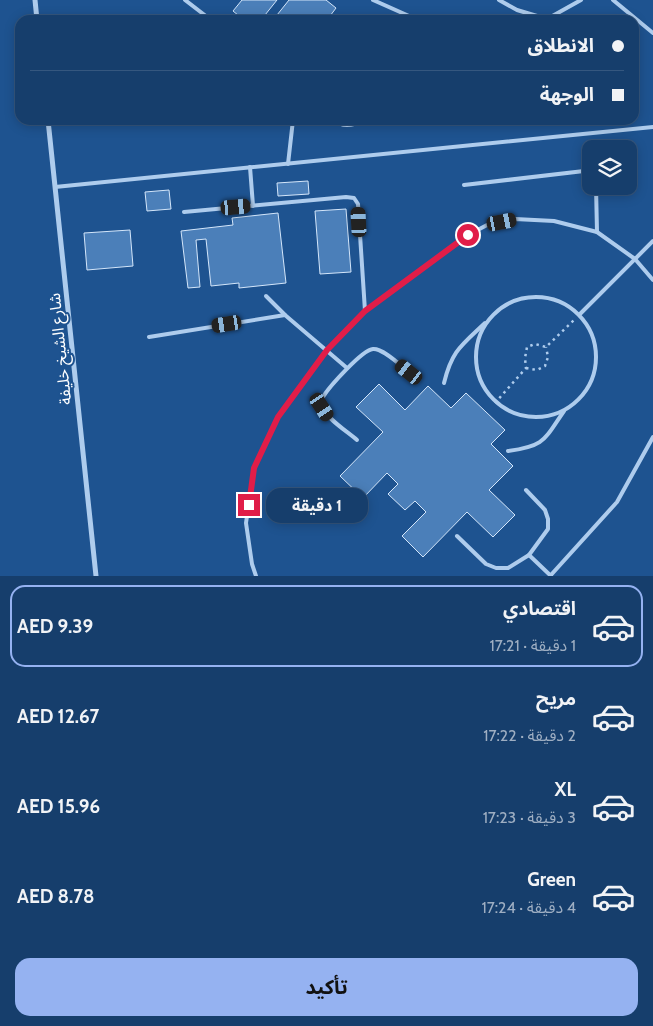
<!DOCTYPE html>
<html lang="ar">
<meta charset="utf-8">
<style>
:root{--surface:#163e6c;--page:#234974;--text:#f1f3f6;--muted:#9eaec2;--line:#35577f;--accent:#95b2f1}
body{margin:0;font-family:Cabin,"Noto Sans Arabic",sans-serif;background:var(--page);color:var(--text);direction:rtl;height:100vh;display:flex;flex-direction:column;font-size:19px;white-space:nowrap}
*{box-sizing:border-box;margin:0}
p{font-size:16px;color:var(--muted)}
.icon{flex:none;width:28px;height:28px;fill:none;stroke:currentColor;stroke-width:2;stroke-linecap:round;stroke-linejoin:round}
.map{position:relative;height:576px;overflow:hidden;direction:ltr}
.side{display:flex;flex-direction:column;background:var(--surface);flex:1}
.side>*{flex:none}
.banner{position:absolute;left:15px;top:15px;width:624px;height:110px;border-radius:15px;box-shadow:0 2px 12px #0003,0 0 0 1px var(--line);direction:rtl;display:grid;align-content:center;height:110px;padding:0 15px;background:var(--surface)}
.controls{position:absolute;left:582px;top:140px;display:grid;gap:10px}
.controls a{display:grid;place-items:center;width:55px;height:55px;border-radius:10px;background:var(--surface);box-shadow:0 2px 12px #0003,0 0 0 1px var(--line);font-size:25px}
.end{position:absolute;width:22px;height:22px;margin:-11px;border:6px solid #e11d48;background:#fff;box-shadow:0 0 0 2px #fff}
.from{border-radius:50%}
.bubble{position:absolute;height:35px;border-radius:15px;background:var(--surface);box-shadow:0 2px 12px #0003,0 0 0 1px var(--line);font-size:16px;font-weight:700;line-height:35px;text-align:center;direction:rtl}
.car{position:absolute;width:15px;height:30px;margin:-15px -8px;border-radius:6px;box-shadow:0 0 4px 1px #0007;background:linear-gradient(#222 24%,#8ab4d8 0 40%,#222 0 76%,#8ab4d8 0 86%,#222 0)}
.banner b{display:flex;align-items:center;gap:18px;height:48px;font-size:19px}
.banner b+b{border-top:1px solid var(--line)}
.banner i{width:12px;height:12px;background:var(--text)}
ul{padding:9px 0 0;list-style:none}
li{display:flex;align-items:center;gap:15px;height:82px;margin:0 10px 8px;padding:0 5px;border:2px solid transparent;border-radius:15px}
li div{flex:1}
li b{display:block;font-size:19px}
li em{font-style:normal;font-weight:700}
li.active{border-color:var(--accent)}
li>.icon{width:45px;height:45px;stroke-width:1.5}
.primary-button{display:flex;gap:10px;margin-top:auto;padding:10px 15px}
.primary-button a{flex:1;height:58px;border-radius:15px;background:var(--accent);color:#111;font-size:20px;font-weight:700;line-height:58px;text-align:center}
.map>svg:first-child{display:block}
</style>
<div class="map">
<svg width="653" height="576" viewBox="0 0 653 576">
<rect width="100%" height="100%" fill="#1e5390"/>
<g fill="#4b7fb9" stroke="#d4e6fa">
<polygon points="242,0 277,0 261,20 244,20 233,11"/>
<polygon points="289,0 326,0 336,8 327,20 273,20"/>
<polygon points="308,181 309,194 278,196 277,183"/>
<polygon points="169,190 171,209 147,211 145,192"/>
<polygon points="346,209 351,272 320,274 315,211"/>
<polygon points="278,213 286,283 239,288 239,283 211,286 206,239 196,240 200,287 188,288 181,231 233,225 232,218"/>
<polygon points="130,230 133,266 87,270 84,233"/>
<polygon points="379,384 405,410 428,386 451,408 466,393 505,430 491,444 513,466 489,490 515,515 493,537 467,512 423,557 402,536 426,512 415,501 405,510 388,494 398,484 387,473 363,498 340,476 383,432 356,407"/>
</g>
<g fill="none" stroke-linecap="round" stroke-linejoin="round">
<g stroke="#aecced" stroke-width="2.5" stroke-dasharray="2.5 4" stroke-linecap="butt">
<polyline points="526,368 537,370 545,366 548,357 546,347"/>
<polyline points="495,403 526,368 525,358 527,347 535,344 546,347 575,319"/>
</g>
<g stroke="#aecced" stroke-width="4">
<polyline points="185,0 211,20"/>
<polyline points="373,0 418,20"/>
<polyline points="499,0 517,10 547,19"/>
<polyline points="613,0 653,33"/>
<polyline points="539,20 547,19 581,0"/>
<path d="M333,120C343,128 353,126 364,120"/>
<polyline points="288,164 293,120"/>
<polyline points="250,167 253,206"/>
<polyline points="464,185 584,171 591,173"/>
<polyline points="596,186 597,232"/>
<polyline points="55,187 653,127"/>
<polyline points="184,212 346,197 354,198 358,204 365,311"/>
<polyline points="266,296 285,315 347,368"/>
<circle cx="536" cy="357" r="60"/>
<polyline points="580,314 653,241"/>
<polyline points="149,337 285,315"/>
<path d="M444,383C452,350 462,345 485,323"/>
<path d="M357,440C348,432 327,419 323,408C321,405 322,400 323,397C329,387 362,350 373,349C383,348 401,366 409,372"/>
<path d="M508,451C545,446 544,440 564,411"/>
<polyline points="457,536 486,564 496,568 508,568 529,555 548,529 548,519 545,510 526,490"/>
<polyline points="529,555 551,576"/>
<polyline points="256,576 252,564 246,523 254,468 278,417 327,350 365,311 468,235 489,224 515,219 554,221 597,232 635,259 653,280"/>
<polyline points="550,576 617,502 653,437"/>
</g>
<g stroke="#aecced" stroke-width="5">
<polyline points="35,0 37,20"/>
<polyline points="48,120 96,576"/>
</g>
</g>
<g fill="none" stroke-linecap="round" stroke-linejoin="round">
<polyline stroke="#e11d48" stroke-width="6" points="249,505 254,468 278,417 327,350 365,311 468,235"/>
</g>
<g text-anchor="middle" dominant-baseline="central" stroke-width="4" stroke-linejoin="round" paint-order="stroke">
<g font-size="16" fill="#fff" stroke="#1e5390">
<text transform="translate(60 349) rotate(-96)">شارع الشيخ خليفة</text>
</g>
</g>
</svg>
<div class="controls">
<a><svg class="icon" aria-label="layers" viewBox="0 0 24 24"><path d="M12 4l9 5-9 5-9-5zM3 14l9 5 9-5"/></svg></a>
</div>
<i class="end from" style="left:468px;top:235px"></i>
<i class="end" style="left:249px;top:505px"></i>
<div class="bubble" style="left:266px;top:488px;width:102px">1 دقيقة</div>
<i class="car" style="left:236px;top:207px;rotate:85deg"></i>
<i class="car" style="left:359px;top:222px;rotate:357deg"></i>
<i class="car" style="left:502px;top:222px;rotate:79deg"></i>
<i class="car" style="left:227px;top:324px;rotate:261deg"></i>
<i class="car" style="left:409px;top:372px;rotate:308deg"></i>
<i class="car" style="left:322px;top:407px;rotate:147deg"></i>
<div class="banner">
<b><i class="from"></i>الانطلاق</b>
<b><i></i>الوجهة</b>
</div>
</div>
<section class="side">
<ul>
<li class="active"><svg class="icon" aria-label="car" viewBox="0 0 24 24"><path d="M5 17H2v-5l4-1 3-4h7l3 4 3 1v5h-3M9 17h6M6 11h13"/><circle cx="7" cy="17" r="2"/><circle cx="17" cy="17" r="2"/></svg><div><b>اقتصادي</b><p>1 دقيقة · 17:21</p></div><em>AED 9.39</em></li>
<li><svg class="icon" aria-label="car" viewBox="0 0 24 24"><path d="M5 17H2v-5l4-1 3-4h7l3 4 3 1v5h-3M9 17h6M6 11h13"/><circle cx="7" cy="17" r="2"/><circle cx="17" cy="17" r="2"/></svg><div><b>مريح</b><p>2 دقيقة · 17:22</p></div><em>AED 12.67</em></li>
<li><svg class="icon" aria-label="car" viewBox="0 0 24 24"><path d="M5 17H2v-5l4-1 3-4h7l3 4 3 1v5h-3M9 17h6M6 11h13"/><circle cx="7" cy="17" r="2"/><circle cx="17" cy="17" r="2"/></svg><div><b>XL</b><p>3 دقيقة · 17:23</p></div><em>AED 15.96</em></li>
<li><svg class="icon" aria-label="car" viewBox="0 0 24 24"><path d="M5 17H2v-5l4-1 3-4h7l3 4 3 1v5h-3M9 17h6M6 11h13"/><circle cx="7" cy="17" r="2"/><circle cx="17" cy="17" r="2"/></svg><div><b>Green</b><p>4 دقيقة · 17:24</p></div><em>AED 8.78</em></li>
</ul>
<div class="primary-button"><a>تأكيد</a></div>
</section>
